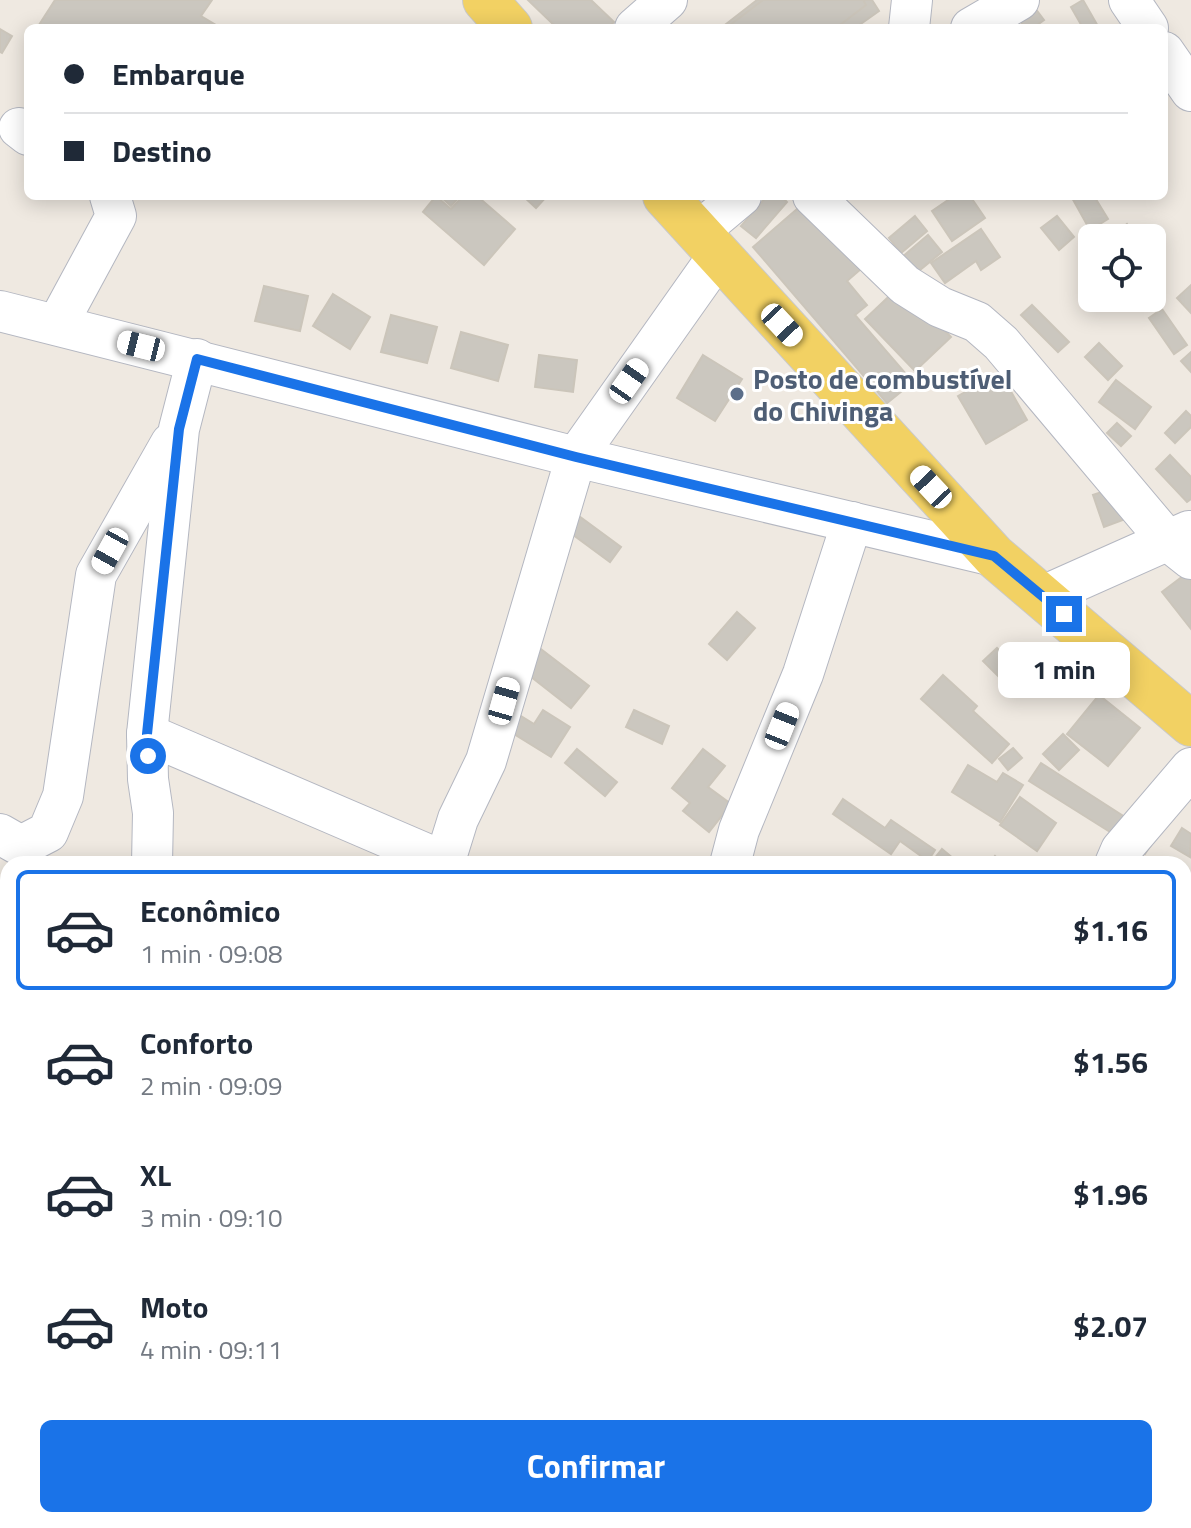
<!DOCTYPE html>
<html lang="pt">
<meta charset="utf-8">
<style>
:root{--surface:#fff;--page:#f2f2f3;--text:#1f2937;--muted:#747a83;--line:#e0e1e3;--accent:#1a73e8}
body{margin:0;font-family:"Titillium Web",sans-serif;background:var(--page);color:var(--text);height:100vh;display:flex;flex-direction:column;font-size:30px;white-space:nowrap}
*{box-sizing:border-box;margin:0}
p{font-size:26px;color:var(--muted)}
.icon{flex:none;width:44px;height:44px;fill:none;stroke:currentColor;stroke-width:2;stroke-linecap:round;stroke-linejoin:round}
.map{position:relative;flex:1;overflow:hidden}
.drawer{position:absolute;left:0px;top:856px;width:1192px;height:672px;display:flex;flex-direction:column;background:var(--surface);border-radius:24px 24px 0 0;box-shadow:0 4px 20px #0003}
.drawer>*{flex:none}
.banner{position:absolute;left:24px;top:24px;width:1144px;height:176px;border-radius:12px;box-shadow:0 4px 20px #0003;display:grid;align-content:center;height:176px;padding:0 40px;background:var(--surface)}
.controls{position:absolute;left:1078px;top:224px;display:grid;gap:16px}
.controls a{display:grid;place-items:center;width:88px;height:88px;border-radius:12px;background:var(--surface);box-shadow:0 4px 20px #0003;font-size:40px}
.end{position:absolute;width:36px;height:36px;margin:-18px;border:10px solid #1a73e8;background:#fff;box-shadow:0 0 0 4px #fff}
.from{border-radius:50%}
.bubble{position:absolute;height:56px;border-radius:12px;background:var(--surface);box-shadow:0 4px 20px #0003;font-size:26px;font-weight:700;line-height:56px;text-align:center}
.car{position:absolute;width:24px;height:48px;margin:-24px -12px;border-radius:10px;box-shadow:0 0 6px 2px #0007;background:linear-gradient(#fff 24%,#345 0 40%,#fff 0 76%,#345 0 86%,#fff 0)}
.banner b{display:flex;align-items:center;gap:28px;height:76px;font-size:30px}
.banner b+b{border-top:2px solid var(--line)}
.banner i{width:20px;height:20px;background:var(--text)}
ul{padding:14px 0 0;list-style:none}
li{display:flex;align-items:center;gap:24px;height:120px;margin:0 16px 12px;padding:0 24px;border:4px solid transparent;border-radius:12px}
li div{flex:1}
li b{display:block;font-size:30px}
li em{font-style:normal;font-weight:700}
li.on{border-color:var(--accent)}
li>.icon{width:72px;height:72px;stroke-width:1.5}
.action{display:flex;gap:16px;margin-top:auto;padding:16px 40px}
.action a{flex:1;height:92px;border-radius:12px;background:var(--accent);color:#fff;font-size:32px;font-weight:700;line-height:92px;text-align:center}
.map>svg:first-child{display:block}
</style>
<div class="map">
<svg width="1191" height="1528" viewBox="0 0 1191 1528">
<rect width="100%" height="100%" fill="#efe9e1"/>
<g fill="#cbc7bf" stroke="#cbc5ba" stroke-width="2">
<polygon points="55,0 212,0 201,16 221,28 37,28"/>
<polygon points="528,0 591,0 614,22 608,28 557,28"/>
<polygon points="757,0 872,0 879,11 855,28 721,28"/>
<polygon points="763,0 863,0 866,5 836,28 726,28"/>
<polygon points="1083,0 1099,28 1083,28 1071,7"/>
<polygon points="1032,4 1044,20 1033,28 1025,28 1016,15"/>
<polygon points="0,29 12,36 2,53 0,52"/>
<polygon points="436,196 451,209 463,196 477,196 515,229 484,265 423,212"/>
<polygon points="440,196 460,196 451,206"/>
<polygon points="523,196 547,196 536,208"/>
<polygon points="767,196 781,196 787,202 756,238 741,226"/>
<polygon points="954,196 970,196 985,218 952,241 932,211"/>
<polygon points="1071,196 1094,196 1108,219 1090,230"/>
<polygon points="811,197 868,263 847,281 867,305 855,315 913,382 887,403 753,247"/>
<polygon points="915,216 927,231 901,253 889,238"/>
<polygon points="1057,216 1074,237 1059,250 1041,228"/>
<polygon points="1127,224 1138,238 1112,238 1111,237"/>
<polygon points="981,229 1000,257 981,270 976,261 945,283 931,263"/>
<polygon points="928,235 942,252 915,274 901,258"/>
<polygon points="901,285 951,337 915,371 865,319"/>
<polygon points="1191,285 1191,313 1177,298"/>
<polygon points="264,286 308,296 300,331 255,321"/>
<polygon points="333,294 370,317 350,349 313,326"/>
<polygon points="1032,305 1069,342 1058,352 1021,315"/>
<polygon points="1162,309 1187,345 1174,354 1149,318"/>
<polygon points="391,315 437,327 427,363 381,352"/>
<polygon points="461,332 508,345 498,381 451,368"/>
<polygon points="1099,343 1122,366 1108,380 1085,357"/>
<polygon points="1191,352 1191,372 1181,361"/>
<polygon points="539,355 577,360 573,392 535,387"/>
<polygon points="703,355 742,379 715,421 677,398"/>
<polygon points="1000,372 1027,420 986,444 958,396"/>
<polygon points="1116,380 1151,407 1135,429 1099,402"/>
<polygon points="1186,411 1191,416 1191,427 1175,443 1165,433"/>
<polygon points="1117,423 1131,436 1121,446 1107,433"/>
<polygon points="1170,455 1191,477 1191,499 1187,502 1156,469"/>
<polygon points="1120,486 1131,517 1104,527 1093,495"/>
<polygon points="568,508 621,547 610,562 557,523"/>
<polygon points="1191,570 1191,629 1162,592"/>
<polygon points="737,612 755,628 727,660 709,644"/>
<polygon points="533,643 589,686 571,708 516,665"/>
<polygon points="997,648 1019,671 1005,683 983,661"/>
<polygon points="943,675 977,706 973,711 1009,744 992,763 921,699"/>
<polygon points="1099,695 1140,728 1108,766 1067,734"/>
<polygon points="508,708 534,724 543,710 570,727 551,757 498,724"/>
<polygon points="634,710 669,726 662,744 626,727"/>
<polygon points="1063,734 1079,750 1059,770 1043,754"/>
<polygon points="1013,748 1022,758 1008,770 999,759"/>
<polygon points="577,749 617,782 605,796 565,763"/>
<polygon points="703,749 725,766 708,787 731,804 709,832 683,811 690,803 672,788"/>
<polygon points="1041,763 1156,837 1145,854 1029,781"/>
<polygon points="968,765 997,782 1003,773 1023,785 1000,822 952,792"/>
<polygon points="1020,797 1056,823 1037,851 1000,825"/>
<polygon points="843,799 885,828 891,820 935,850 928,861 900,841 891,854 833,814"/>
<polygon points="1182,828 1191,834 1190,857 1171,846"/>
<polygon points="942,849 960,864 930,864"/>
<polygon points="995,856 1004,864 988,864"/>
<polygon points="1191,876 1191,899 1184,895 1184,887"/>
<polygon points="1184,1017 1191,1022 1191,1055 1187,1061 1184,1059"/>
<polygon points="1187,1201 1191,1203 1191,1229 1184,1225 1184,1205"/>
<polygon points="1187,1305 1191,1310 1191,1354 1187,1358 1184,1355 1184,1308"/>
<polygon points="1002,1520 1040,1520 1036,1528 997,1528"/>
</g>
<g fill="none" stroke-linecap="round" stroke-linejoin="round">
<defs>
<g id="minor">
<polyline points="1129,0 1148,28"/>
<polyline points="635,28 667,0"/>
<polyline points="909,28 912,0"/>
<polyline points="971,28 1019,0"/>
<polyline points="1164,52 1191,91"/>
<polyline points="19,128 28,135"/>
<polyline points="813,196 905,285 940,307 977,322 1001,343 1167,540 1191,559"/>
<polyline points="698,232 741,196"/>
<polyline points="0,311 576,457 994,556"/>
<polyline points="57,325 116,216 110,196"/>
<polyline points="1043,596 1189,531"/>
<polyline points="147,734 445,862"/>
<polyline points="0,834 21,846 48,832 63,796 96,575 171,443"/>
<polyline points="152,864 153,813 148,779 147,734 179,429 197,359"/>
<polyline points="444,864 458,819 486,761 576,457 718,256"/>
<polyline points="730,864 739,830 803,674 852,522"/>
<polyline points="1115,864 1121,850 1191,768"/>
<polyline points="1184,1018 1191,1020"/>
<polyline points="1184,1159 1191,1162"/>
</g>
<g id="major">
<polyline points="485,0 510,28"/>
<polyline points="665,196 994,556 1191,724"/>
</g>
</defs>
<use href="#minor" stroke="#b4b7c1" stroke-width="42"/>
<use href="#major" stroke="#c9c9c9" stroke-width="46"/>
<use href="#minor" stroke="#fff" stroke-width="40"/>
<use href="#major" stroke="#f2d163" stroke-width="44"/>
<g stroke="#a3a6b8" stroke-width="6">
<polyline points="0,1456 8,1458"/>
<polyline points="251,1520 282,1528"/>
</g>
</g>
<g fill="none" stroke-linecap="round" stroke-linejoin="round">
<polyline stroke="#1a73e8" stroke-width="10" points="148,756 147,734 179,429 197,359 576,457 994,556 1064,614"/>
</g>
<circle fill="#5c6f8a" stroke="#fff" stroke-width="3" cx="737" cy="394" r="8"/>
<g text-anchor="middle" dominant-baseline="central" stroke-width="6" stroke-linejoin="round" paint-order="stroke">
<g font-size="28" font-weight="bold" fill="#4e5e75" stroke="#fff" text-anchor="start">
<text x="753" y="378">Posto de combustível<tspan x="753" dy="32">do Chivinga</tspan></text>
</g>
</g>
</svg>
<div class="controls">
<a><svg class="icon" aria-label="locate" viewBox="0 0 24 24"><circle cx="12" cy="12" r="6"/><path d="M12 2v4M12 18v4M2 12h4M18 12h4"/></svg></a>
</div>
<i class="end from" style="left:148px;top:756px"></i>
<i class="end" style="left:1064px;top:614px"></i>
<div class="bubble" style="left:998px;top:642px;width:132px">1 min</div>
<i class="car" style="left:782px;top:325px;rotate:137deg"></i>
<i class="car" style="left:141px;top:346px;rotate:284deg"></i>
<i class="car" style="left:629px;top:381px;rotate:35deg"></i>
<i class="car" style="left:931px;top:487px;rotate:317deg"></i>
<i class="car" style="left:110px;top:551px;rotate:209deg"></i>
<i class="car" style="left:504px;top:701px;rotate:16deg"></i>
<i class="car" style="left:782px;top:726px;rotate:22deg"></i>
<div class="banner">
<b><i class="from"></i>Embarque</b>
<b><i></i>Destino</b>
</div>
<section class="drawer">
<ul>
<li class="on"><svg class="icon" aria-label="car" viewBox="0 0 24 24"><path d="M5 17H2v-5l4-1 3-4h7l3 4 3 1v5h-3M9 17h6M6 11h13"/><circle cx="7" cy="17" r="2"/><circle cx="17" cy="17" r="2"/></svg><div><b>Econômico</b><p>1 min · 09:08</p></div><em>$1.16</em></li>
<li><svg class="icon" aria-label="car" viewBox="0 0 24 24"><path d="M5 17H2v-5l4-1 3-4h7l3 4 3 1v5h-3M9 17h6M6 11h13"/><circle cx="7" cy="17" r="2"/><circle cx="17" cy="17" r="2"/></svg><div><b>Conforto</b><p>2 min · 09:09</p></div><em>$1.56</em></li>
<li><svg class="icon" aria-label="car" viewBox="0 0 24 24"><path d="M5 17H2v-5l4-1 3-4h7l3 4 3 1v5h-3M9 17h6M6 11h13"/><circle cx="7" cy="17" r="2"/><circle cx="17" cy="17" r="2"/></svg><div><b>XL</b><p>3 min · 09:10</p></div><em>$1.96</em></li>
<li><svg class="icon" aria-label="car" viewBox="0 0 24 24"><path d="M5 17H2v-5l4-1 3-4h7l3 4 3 1v5h-3M9 17h6M6 11h13"/><circle cx="7" cy="17" r="2"/><circle cx="17" cy="17" r="2"/></svg><div><b>Moto</b><p>4 min · 09:11</p></div><em>$2.07</em></li>
</ul>
<div class="action"><a>Confirmar</a></div>
</section>
</div>
